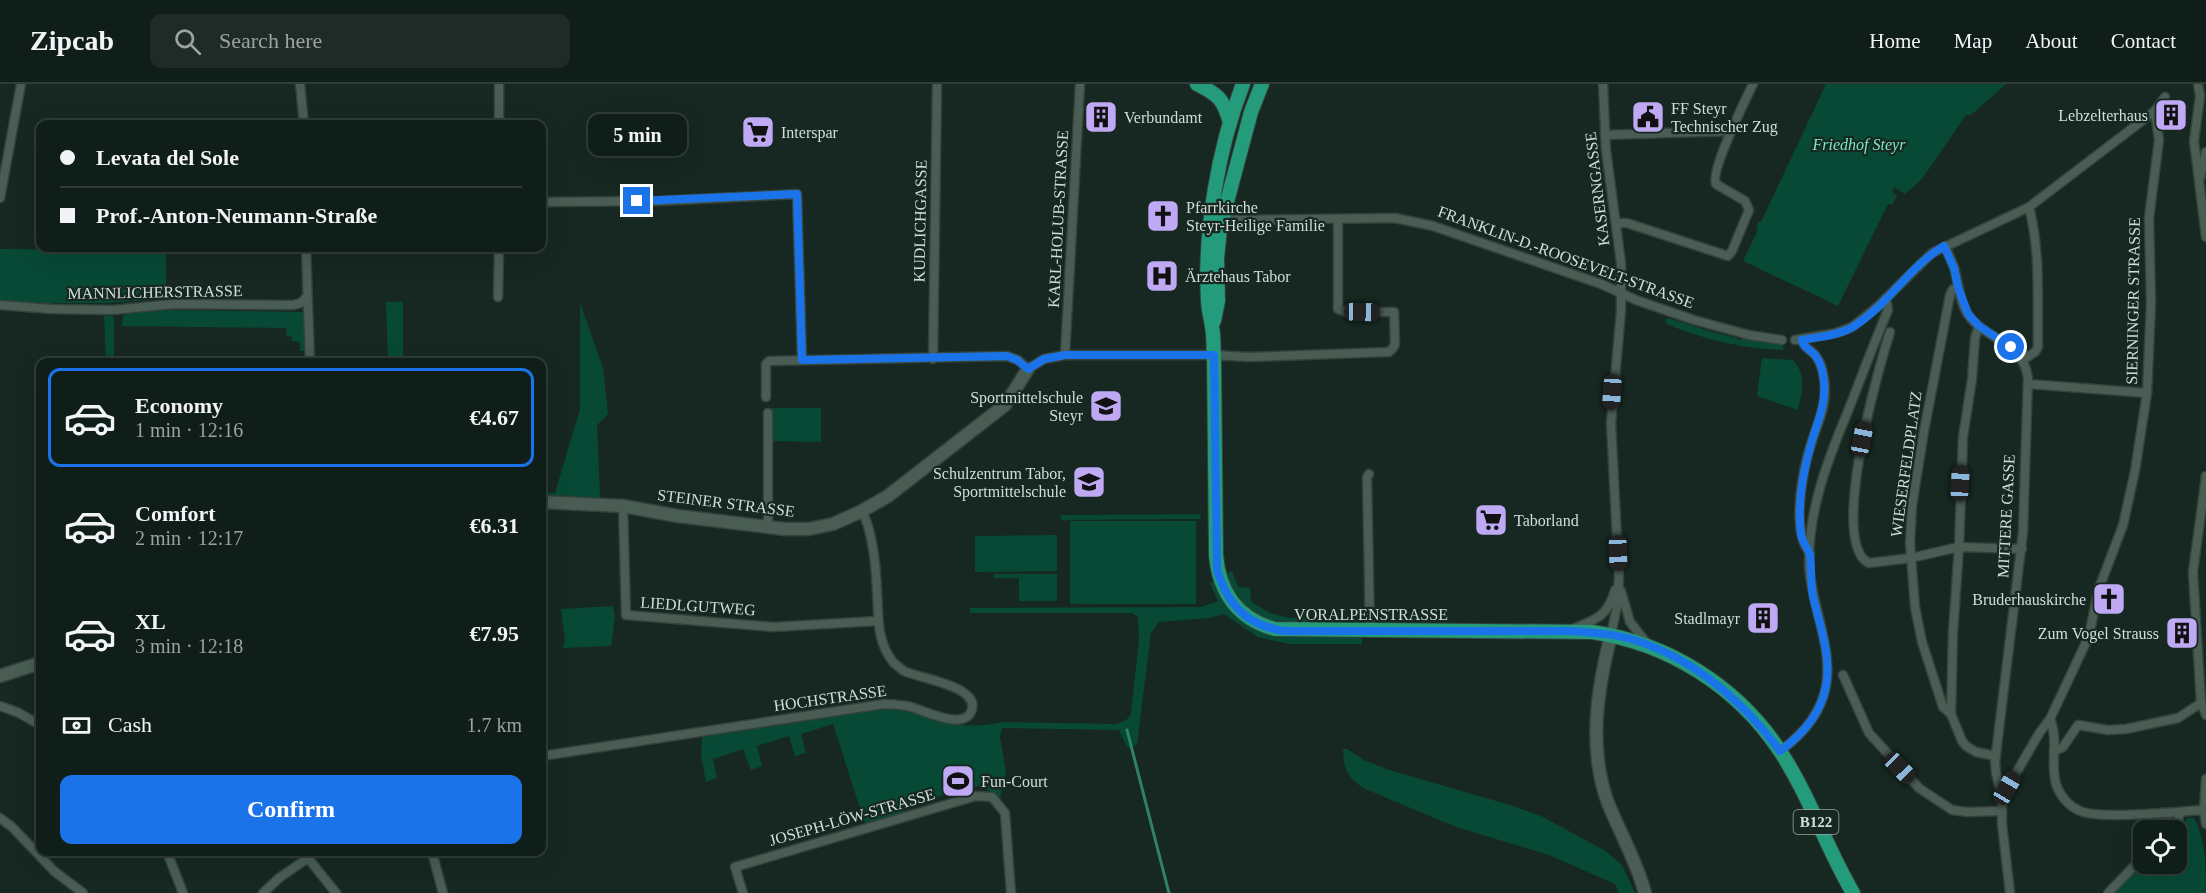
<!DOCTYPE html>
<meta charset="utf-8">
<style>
:root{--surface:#101e19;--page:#1e2b26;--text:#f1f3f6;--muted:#9ca2a2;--line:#303c38;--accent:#1a73e8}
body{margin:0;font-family:"Times New Roman",serif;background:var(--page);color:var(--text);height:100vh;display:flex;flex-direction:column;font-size:22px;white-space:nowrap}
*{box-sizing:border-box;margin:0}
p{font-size:20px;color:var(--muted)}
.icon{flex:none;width:33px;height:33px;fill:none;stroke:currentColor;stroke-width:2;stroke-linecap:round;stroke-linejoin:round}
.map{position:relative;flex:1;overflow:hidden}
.drawer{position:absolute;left:36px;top:274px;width:510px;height:498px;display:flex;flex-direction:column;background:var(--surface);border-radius:12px;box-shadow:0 6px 24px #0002,0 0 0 2px var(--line)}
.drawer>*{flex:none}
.hud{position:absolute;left:36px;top:36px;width:510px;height:132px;border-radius:12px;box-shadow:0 6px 24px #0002,0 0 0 2px var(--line);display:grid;align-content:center;height:132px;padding:0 24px;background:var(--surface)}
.controls{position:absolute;left:2133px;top:736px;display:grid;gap:12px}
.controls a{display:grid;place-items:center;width:54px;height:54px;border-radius:12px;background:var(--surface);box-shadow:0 6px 24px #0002,0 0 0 2px var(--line);font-size:30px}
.end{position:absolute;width:27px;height:27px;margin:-14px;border:8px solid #1a73e8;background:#fff;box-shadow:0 0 0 3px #fff}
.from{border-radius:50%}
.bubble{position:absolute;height:42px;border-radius:12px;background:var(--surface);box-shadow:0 6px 24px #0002,0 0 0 2px var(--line);font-size:20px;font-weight:800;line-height:42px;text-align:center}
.car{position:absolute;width:18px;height:36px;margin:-18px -9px;border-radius:8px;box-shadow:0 0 4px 2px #0007;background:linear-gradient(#222 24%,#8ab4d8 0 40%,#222 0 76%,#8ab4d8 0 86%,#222 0)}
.hud b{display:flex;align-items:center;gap:21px;height:57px;font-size:22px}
.hud b+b{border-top:2px solid var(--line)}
.hud i{width:15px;height:15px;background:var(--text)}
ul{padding:10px 0 0;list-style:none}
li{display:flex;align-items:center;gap:18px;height:99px;margin:0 12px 9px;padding:0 12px;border:3px solid transparent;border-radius:12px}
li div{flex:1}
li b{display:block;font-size:22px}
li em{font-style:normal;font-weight:800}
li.on{border-color:var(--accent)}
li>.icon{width:54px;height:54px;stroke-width:1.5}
.pay{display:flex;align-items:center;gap:15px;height:66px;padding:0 24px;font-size:22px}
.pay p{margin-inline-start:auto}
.button{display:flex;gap:12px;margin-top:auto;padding:12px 24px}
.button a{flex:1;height:69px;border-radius:12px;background:var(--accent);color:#fff;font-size:24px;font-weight:800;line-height:69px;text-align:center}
header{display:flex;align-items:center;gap:36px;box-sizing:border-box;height:84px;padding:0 30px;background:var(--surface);border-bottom:2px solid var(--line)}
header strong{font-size:28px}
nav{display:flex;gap:33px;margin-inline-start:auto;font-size:21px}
.search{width:420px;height:54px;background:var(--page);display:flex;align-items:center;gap:15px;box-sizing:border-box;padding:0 21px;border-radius:12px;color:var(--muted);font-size:22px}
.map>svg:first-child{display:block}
</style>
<header>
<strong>Zipcab</strong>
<div class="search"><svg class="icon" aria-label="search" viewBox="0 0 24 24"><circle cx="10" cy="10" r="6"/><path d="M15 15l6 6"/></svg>Search here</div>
<nav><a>Home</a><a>Map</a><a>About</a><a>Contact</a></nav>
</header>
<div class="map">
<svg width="2206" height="809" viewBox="0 0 2206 809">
<rect width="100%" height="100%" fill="#162821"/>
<g fill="#084936">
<polygon points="1826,0 2006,0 1971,31 1966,31 1922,95 1905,110 1894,103 1892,108 1897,111 1892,121 1888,120 1838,222 1743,177 1758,146 1756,144 1758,138 1761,138"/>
<polygon points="0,165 166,167 166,215 106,219 6,219 0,216"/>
<polygon points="386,218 403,218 403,279 388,279"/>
<polygon points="580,219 603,284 608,330 597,341 600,414 542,410 542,408 555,409 580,325"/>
<polygon points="154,226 307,228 306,267 300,267 300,258 292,257 292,253 287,252 286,244 122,242 123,233 126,230"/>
<polygon points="104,231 112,232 114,234 114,279 106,279"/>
<path d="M1668,234L1712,248L1737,254V256H1740L1741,254L1782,260L1784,266C1744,265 1704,256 1667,240L1665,236Z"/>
<path d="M1762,274L1793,276C1807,291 1802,307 1798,326L1757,312Z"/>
<polygon points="770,324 821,324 821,358 773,357 772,434 770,434"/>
<polygon points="1200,430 1201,435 1061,436 1061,431"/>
<rect x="1070" y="437" width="126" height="83"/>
<polygon points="1057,451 1057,487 975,488 975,452"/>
<path d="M1232,487L1238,503L1250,504L1251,518L1270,529L1289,534L1351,533L1360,527L1362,560H1289L1258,553L1224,530L1209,534L1159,538L1151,549L1137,660L1132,664L1127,663L1119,646L1002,644L1000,653L1006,688L1000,714L995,710L979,702L906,721L904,728L865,740L833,640L801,650L806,669L795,672L789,652L757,662L762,682L751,686L743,665L713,675L717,694L706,698L701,671L702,654L709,651L876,625C902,623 922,633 946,638C964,643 985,642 1003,638L1116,640C1123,638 1127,637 1131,630L1139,555L1138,533L1132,529H970V524L1201,523L1218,517L1210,499Z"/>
<polygon points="994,490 1057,490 1057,517 1019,517 1019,494 994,494"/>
<polygon points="613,522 615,533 611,562 562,564 565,557 561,525"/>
<path d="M1343,665H1347L1364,676L1389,686L1510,721L1541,732L1604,766L1622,781L1635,809H1619L1615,800L1549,771L1456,743L1363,704C1346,691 1344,686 1343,665Z"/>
<path d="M2188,734H2194C2206,756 2206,783 2206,809H2115L2143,779L2176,780V747H2175Z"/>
</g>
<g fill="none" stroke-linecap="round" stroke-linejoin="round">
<polyline stroke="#308165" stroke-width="3" points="1127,646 1169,809"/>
<defs>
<g id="street">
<polyline points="300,0 304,40"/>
<polyline points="1603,0 1606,66 1621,179 1621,227 1611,339 1619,494 1617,522 1611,551"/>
<polyline points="2198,0 2200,12 2194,57 2206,153"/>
<polyline points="499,40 499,0"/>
<polyline points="1605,51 1731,47"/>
<polyline points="2200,94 2206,68"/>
<polyline points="0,114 21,0"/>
<polyline points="542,118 658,117 797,110 802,276"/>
<polyline points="1222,134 1240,136 1395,134 1433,142 1601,200 1636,216 1694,236 1749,251 1782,256"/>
<path d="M1616,139H1627L1728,172L1732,167L1749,126L1745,117L1716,100C1710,87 1745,17 1753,0"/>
<path d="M1945,162C1948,169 1951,176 1954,183C1959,201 1959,221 1972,236C1993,258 2023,259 2028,294L2023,448L1995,678L1996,689L2002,713"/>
<polyline points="306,164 310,279"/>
<polyline points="498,213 499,164"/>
<polyline points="0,221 52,225 113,226 174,220 293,221 301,219 307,212"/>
<polyline points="1979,242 1975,254 1972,295 1963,353 1959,463 1953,548 1951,630 1962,657 1966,662 1976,668 1996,672"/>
<path d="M1890,248C1879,283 1828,460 1869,479L1911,474L1959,463L2022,465"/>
<polyline points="1795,256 1836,249 1852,243 1877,223 1932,169 2029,123 2155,27 2165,13"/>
<path d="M1802,256C1804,265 1811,265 1816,272C1823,282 1825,296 1825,308C1825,325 1817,341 1812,357C1803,384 1790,446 1810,469"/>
<polyline points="1065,271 1080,0"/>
<polyline points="933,275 937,0"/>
<path d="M2023,276L2035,268L2038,263C2037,216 2041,169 2029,123"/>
<polyline points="2028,300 2147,309"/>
<polyline points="766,313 766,280 769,277 1007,272 1018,276 1028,285 1044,275 1065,271 1214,271 1248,273 1389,268 1393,264 1395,260 1394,228 1346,228 1338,225 1338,135"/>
<polyline points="768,329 768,443"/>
<polyline points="1369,390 1367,393 1370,547"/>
<polyline points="2206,392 2193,488 2201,619 2206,631"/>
<polyline points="623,422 626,531 773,543 877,537"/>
<polyline points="1621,507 1630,538 1648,561"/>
<path d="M1575,544C1598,535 1608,531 1615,506"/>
<polyline points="1843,591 1869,649 1919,704 1952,726 1968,728 2001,727"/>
<polyline points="0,622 19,629 40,641"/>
<polyline points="1951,630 1943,623 1922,558 1915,523 1910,459 1912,422 1924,347 1950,211 1953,205 1958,203"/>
<path d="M2050,635C2059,656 2050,679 2056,700C2060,712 2069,722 2080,727C2102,736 2179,727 2206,726"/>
<path d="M1780,667C1802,651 1821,630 1826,602C1833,563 1811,520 1809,481C1808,429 1826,380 1846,332C1860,297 1873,261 1888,226L1886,214"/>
<polyline points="2054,667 2063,663 2078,641 2108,646 2126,645 2178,634 2201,619"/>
<path d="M542,672L884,620C892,620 900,621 907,622C922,625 962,647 971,628C983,602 917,594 904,587C900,584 896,581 893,578C876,556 879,534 877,508C876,484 873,448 862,427"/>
<polyline points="2206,695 2204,726 2206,740"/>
<polyline points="0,734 12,743 54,787 83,809"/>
<polyline points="2168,747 2178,737 2180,728"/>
<polyline points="167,768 183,809"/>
<polyline points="432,768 443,809"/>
<polyline points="263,809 279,794 308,774 336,809"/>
<polyline points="743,809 735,783 976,712 992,713 1005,729 1011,809"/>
<polyline points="2010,809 2002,740 2002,713 2040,648 2050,635 2089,552 2098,507 2123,441 2135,387 2147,309 2151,219 2149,134 2159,56 2155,27"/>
<polyline points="2108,809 2144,772"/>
</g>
<g id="secondary">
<polyline points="542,418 623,422 678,432 784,445 809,445 833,440 862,427 888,412 1005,321 1028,285"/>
<path d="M1611,551C1597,606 1588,665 1608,719C1620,749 1637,778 1645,809"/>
<polyline points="0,592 40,579"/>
</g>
<g id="primary">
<path d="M1197,0C1219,11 1223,15 1230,38"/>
<path d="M1243,0C1218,64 1204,148 1208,216C1208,225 1211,234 1212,243C1214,252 1213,262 1214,271L1216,471C1219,508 1238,535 1275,545L1592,548C1668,559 1737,602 1780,667C1809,711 1826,763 1853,809"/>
<polyline points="1214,237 1218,217 1217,175 1220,144 1251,28 1262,0"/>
</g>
</defs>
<use href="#street" stroke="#34423b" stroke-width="11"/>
<use href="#secondary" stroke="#34423b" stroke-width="15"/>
<use href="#primary" stroke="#34423b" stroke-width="16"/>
<use href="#street" stroke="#495d54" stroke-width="8"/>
<use href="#secondary" stroke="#495d54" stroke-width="12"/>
<use href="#primary" stroke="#249c7b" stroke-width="14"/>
</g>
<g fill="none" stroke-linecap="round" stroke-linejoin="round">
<path stroke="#1a73e8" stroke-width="8" d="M637,117L797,110L802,276L1007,272L1017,276L1028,285L1044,275L1065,271H1214L1217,486C1228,521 1247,542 1285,547H1568C1588,548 1608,549 1627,554C1690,571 1742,616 1780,667C1802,651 1821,630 1826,602C1832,572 1819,540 1813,512C1810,498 1812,484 1810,471C1808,464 1802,458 1801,450C1797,421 1803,388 1811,360C1817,339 1826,321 1824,298C1823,288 1821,276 1813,269C1808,264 1803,263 1802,256C1818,253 1836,252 1851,244C1887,223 1908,183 1944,162L1954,184L1958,203L1968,230L1979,242L2011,263"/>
</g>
<defs>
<symbol id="building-square" viewBox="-11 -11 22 22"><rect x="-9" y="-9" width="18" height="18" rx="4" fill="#bfa9f4" stroke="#162821"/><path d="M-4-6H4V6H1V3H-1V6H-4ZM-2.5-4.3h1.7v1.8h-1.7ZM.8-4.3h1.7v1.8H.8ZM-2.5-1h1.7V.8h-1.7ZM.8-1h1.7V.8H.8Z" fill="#111"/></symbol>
<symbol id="civic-square" viewBox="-11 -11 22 22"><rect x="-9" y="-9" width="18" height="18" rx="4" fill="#bfa9f4" stroke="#162821"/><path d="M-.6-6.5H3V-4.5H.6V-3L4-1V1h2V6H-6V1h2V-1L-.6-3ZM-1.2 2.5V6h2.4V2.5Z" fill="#111"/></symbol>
<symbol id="supermarket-square" viewBox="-11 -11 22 22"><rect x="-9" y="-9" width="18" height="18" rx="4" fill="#bfa9f4" stroke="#162821"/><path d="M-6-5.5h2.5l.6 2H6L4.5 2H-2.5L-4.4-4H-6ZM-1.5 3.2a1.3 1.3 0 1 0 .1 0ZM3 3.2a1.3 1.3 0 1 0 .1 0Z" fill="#111"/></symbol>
<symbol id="church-square" viewBox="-11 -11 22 22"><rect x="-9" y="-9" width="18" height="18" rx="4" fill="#bfa9f4" stroke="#162821"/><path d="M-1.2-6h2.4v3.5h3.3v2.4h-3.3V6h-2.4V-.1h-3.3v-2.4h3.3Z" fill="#111"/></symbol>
<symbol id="hospital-square" viewBox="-11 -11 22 22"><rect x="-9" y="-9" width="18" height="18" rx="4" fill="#bfa9f4" stroke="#162821"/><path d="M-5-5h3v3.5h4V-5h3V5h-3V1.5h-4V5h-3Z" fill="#111"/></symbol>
<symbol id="school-square" viewBox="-11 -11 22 22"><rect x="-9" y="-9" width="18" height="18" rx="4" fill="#bfa9f4" stroke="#162821"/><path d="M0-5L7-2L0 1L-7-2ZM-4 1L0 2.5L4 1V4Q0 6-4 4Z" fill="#111"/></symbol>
<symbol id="stadium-square" viewBox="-11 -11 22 22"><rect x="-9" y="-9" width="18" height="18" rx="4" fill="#bfa9f4" stroke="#162821"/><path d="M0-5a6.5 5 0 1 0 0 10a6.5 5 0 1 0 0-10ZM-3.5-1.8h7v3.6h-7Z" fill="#111"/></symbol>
</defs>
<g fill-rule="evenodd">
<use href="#building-square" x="2152" y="12" width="38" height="38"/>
<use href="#building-square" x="1082" y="14" width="38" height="38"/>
<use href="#civic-square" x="1629" y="14" width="38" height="38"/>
<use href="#supermarket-square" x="739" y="29" width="38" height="38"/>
<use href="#church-square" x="1144" y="113" width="38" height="38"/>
<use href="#hospital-square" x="1143" y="173" width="38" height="38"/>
<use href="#school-square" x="1087" y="303" width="38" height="38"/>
<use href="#school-square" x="1070" y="379" width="38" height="38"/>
<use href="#supermarket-square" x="1472" y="417" width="38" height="38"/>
<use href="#church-square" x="2090" y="496" width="38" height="38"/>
<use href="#building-square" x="1744" y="515" width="38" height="38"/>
<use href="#building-square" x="2163" y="530" width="38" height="38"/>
<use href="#stadium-square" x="939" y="678" width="38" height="38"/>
</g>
<g text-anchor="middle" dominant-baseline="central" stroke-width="4.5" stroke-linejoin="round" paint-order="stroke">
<rect fill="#162821" stroke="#9aa7a1" stroke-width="1.5" x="1793.5" y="726" width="45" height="24" rx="4.5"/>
<g font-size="15" font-weight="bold" fill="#d2ddd8">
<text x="1816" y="738">B122</text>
</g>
<g font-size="16" fill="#d2ddd8" stroke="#162821" text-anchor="start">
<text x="1671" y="24">FF Steyr<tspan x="1671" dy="18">Technischer Zug</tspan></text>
<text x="2148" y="31" text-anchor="end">Lebzelterhaus</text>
<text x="1124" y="33">Verbundamt</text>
<text x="781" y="48">Interspar</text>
<text x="1186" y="123">Pfarrkirche<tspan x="1186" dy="18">Steyr-Heilige Familie</tspan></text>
<text x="1185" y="192">Ärztehaus Tabor</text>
<text x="1083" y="313" text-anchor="end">Sportmittelschule<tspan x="1083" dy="18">Steyr</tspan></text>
<text x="1066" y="389" text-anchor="end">Schulzentrum Tabor,<tspan x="1066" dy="18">Sportmittelschule</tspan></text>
<text x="1514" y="436">Taborland</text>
<text x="2086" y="515" text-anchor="end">Bruderhauskirche</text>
<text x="1740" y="534" text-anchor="end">Stadlmayr</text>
<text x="2159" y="549" text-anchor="end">Zum Vogel Strauss</text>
<text x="981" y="697">Fun-Court</text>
</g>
<g font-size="16" font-style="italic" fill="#7bebc1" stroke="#162821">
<text x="1859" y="60">Friedhof Steyr</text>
</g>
<g font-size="16" fill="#d2ddd8" stroke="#162821">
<text transform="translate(1597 105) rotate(-97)">KASERNGASSE</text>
<text transform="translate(1058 135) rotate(-87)">KARL-HOLUB-STRASSE</text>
<text transform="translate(920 137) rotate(-89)">KUDLICHGASSE</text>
<text transform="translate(1566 173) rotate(20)">FRANKLIN-D.-ROOSEVELT-STRASSE</text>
<text transform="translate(155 208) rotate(-1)">MANNLICHERSTRASSE</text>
<text transform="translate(2133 217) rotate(-89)">SIERNINGER STRASSE</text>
<text transform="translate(1906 380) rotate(-82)">WIESERFELDPLATZ</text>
<text transform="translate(726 419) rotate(7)">STEINER STRASSE</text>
<text transform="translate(2006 432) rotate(-87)">MITTERE GASSE</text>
<text transform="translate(698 522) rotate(4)">LIEDLGUTWEG</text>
<text x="1371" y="530">VORALPENSTRASSE</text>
<text transform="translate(830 614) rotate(-8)">HOCHSTRASSE</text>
<text transform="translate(852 733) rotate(-16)">JOSEPH-LÖW-STRASSE</text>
</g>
</g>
</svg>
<div class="controls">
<a><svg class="icon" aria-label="locate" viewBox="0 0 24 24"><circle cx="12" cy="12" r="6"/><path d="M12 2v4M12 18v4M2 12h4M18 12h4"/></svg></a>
</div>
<i class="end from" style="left:2011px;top:263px"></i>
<i class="end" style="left:637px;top:117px"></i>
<div class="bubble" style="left:588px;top:30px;width:99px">5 min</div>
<i class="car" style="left:1362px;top:228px;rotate:91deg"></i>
<i class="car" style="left:1612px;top:308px;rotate:184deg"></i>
<i class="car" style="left:1862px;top:355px;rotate:11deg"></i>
<i class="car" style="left:1960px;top:399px;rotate:3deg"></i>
<i class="car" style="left:1618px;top:469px;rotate:178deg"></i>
<i class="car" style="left:1900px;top:684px;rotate:136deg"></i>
<i class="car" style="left:2007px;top:704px;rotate:30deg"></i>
<div class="hud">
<b><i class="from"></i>Levata del Sole</b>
<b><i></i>Prof.-Anton-Neumann-Straße</b>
</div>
<section class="drawer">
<ul>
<li class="on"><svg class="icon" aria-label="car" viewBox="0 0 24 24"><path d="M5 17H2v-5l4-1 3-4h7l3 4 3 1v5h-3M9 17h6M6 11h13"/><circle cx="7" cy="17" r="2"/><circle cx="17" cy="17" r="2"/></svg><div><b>Economy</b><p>1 min · 12:16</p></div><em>€4.67</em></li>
<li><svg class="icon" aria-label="car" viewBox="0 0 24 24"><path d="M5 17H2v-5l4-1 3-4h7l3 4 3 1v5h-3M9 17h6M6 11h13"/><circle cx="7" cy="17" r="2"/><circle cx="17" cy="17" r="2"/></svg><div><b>Comfort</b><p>2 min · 12:17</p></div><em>€6.31</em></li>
<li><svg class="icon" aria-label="car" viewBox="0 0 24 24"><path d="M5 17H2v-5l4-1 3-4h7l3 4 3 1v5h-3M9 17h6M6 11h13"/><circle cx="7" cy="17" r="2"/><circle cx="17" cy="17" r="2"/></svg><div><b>XL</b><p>3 min · 12:18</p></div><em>€7.95</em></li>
</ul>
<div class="pay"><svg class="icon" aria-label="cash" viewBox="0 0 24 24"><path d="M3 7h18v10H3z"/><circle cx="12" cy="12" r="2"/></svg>Cash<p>1.7 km</p></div>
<div class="button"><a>Confirm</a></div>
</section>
</div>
